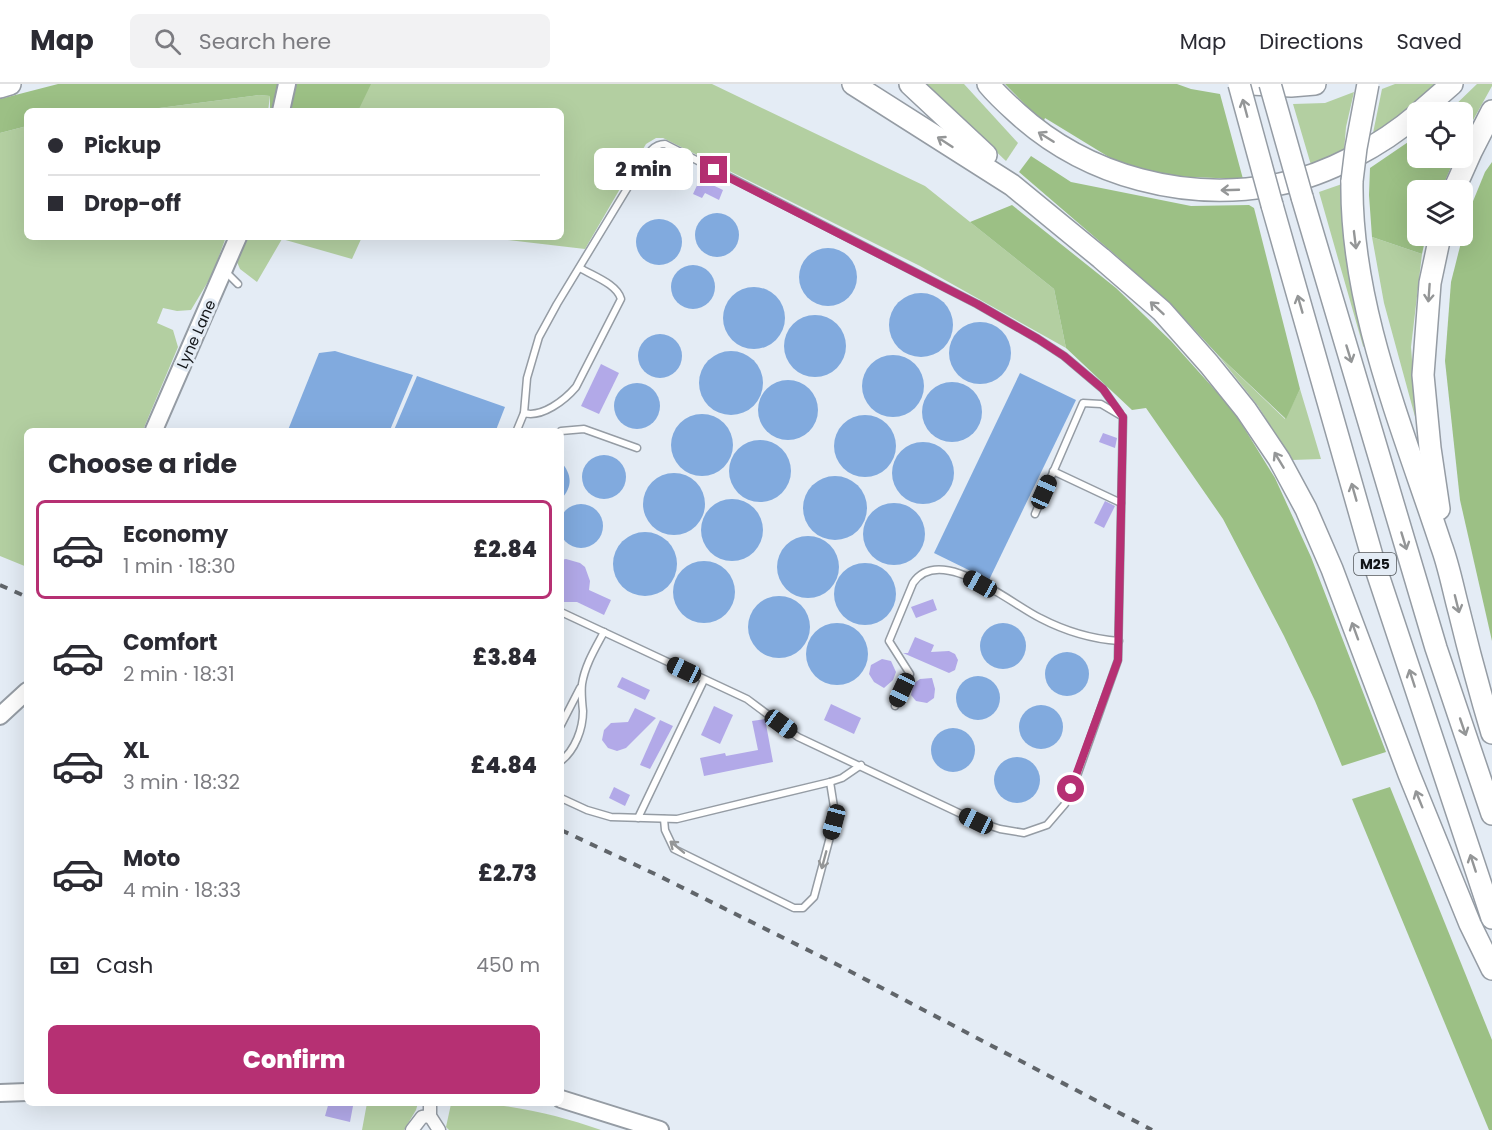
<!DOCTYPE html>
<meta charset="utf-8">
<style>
:root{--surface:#fff;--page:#f2f2f3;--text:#2b2b33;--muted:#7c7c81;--line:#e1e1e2;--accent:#b63073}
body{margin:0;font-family:Poppins,sans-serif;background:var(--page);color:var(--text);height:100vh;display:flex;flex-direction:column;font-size:22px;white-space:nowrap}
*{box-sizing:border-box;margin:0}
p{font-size:20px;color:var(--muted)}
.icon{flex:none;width:33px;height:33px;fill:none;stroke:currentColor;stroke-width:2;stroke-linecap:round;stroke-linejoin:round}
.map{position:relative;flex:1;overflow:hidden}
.details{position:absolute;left:24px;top:344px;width:540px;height:678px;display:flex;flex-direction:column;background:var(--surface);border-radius:9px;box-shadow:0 6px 24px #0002}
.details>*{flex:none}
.banner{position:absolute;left:24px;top:24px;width:540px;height:132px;border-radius:9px;box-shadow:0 6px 24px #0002;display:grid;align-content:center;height:132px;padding:0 24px;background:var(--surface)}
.buttons{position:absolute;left:1407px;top:18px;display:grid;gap:12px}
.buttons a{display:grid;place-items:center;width:66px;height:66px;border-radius:9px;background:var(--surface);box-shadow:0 6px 24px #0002;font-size:30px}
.end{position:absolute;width:27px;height:27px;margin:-14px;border:8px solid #b63073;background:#fff;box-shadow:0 0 0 3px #fff}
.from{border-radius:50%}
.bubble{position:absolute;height:42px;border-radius:9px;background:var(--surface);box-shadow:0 6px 24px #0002;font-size:20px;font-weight:800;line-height:42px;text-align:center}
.car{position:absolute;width:18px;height:36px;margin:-18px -9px;border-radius:8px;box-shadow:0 0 4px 2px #0007;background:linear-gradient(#222 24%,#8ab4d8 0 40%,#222 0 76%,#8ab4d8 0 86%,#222 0)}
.banner b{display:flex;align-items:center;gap:21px;height:57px;font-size:22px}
.banner b+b{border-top:2px solid var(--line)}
.banner i{width:15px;height:15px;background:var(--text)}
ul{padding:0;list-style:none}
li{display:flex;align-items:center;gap:18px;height:99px;margin:0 12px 9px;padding:0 12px;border:3px solid transparent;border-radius:9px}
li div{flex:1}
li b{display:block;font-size:22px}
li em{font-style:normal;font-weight:800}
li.active{border-color:var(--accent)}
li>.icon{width:54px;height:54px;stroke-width:1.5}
h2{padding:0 24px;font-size:27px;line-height:72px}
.pay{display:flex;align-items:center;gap:15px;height:66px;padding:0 24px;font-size:22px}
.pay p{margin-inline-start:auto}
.button{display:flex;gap:12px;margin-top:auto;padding:12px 24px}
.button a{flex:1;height:69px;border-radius:9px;background:var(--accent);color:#fff;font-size:24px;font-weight:800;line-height:69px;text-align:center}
header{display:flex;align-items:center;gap:36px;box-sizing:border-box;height:84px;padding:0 30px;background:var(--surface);border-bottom:2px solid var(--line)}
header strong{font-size:28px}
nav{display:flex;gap:33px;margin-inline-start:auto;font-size:21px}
.search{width:420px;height:54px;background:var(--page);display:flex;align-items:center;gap:15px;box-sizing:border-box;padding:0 21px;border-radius:9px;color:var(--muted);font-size:22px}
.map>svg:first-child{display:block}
</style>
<header>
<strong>Map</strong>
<div class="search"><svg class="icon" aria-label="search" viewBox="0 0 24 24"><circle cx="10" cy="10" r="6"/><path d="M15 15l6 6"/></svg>Search here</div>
<nav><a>Map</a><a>Directions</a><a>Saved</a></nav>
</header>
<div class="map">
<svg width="1492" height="1046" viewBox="0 0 1492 1046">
<rect width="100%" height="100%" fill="#e4ecf5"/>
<g fill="#b3cfa1">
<polygon points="341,0 712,0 925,102 1054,205 1066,264 920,182 663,54 656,54 646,60 585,165 482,153 561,153 561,27 329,27"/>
<polygon points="925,0 964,0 1018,59 1006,77"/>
<polygon points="1395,0 1443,0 1372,54 1382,5"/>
<polygon points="1477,0 1492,0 1492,2 1472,38 1463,35 1462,28 1448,28"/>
<polygon points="1354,8 1346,43 1344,67 1311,81 1293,20 1325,19"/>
<polygon points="259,11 270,12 268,27 136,27"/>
<polygon points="27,42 27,153 226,153 212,191 191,226 177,227 163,224 157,239 173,246 178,263 143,346 27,346 27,483 0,472 0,49"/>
<polygon points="1342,100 1345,152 1371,272 1363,262 1319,108"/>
<polygon points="248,153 362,153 352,175 282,155 257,198 240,185 237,178"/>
<polygon points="1372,153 1422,170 1411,263 1417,340 1384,219"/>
<polygon points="1218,271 1285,335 1300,305 1321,375 1292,376 1258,322"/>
<polygon points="367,1019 367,1018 418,1019 416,1026 404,1046 362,1046"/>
<path d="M454,1019C504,1018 554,1030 601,1046H449L446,1043L451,1020Z"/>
</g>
<g fill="#9cc085">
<polygon points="58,0 371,0 358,27 270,27 270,12 259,11 136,27 27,27 27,42 0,49 0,15"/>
<polygon points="1005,0 1177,0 1191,5 1220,10 1243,95 1162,92 1117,78 1045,34 1043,39"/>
<polygon points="1417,52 1418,74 1455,74 1441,106 1418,106 1418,152 1426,152 1422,170 1372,153 1369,111 1370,84"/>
<polygon points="1031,72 1071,98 1191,122 1249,121 1254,124 1300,305 1286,335 1218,271 1178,228 1119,174 1019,88"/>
<polygon points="1492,78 1492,557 1460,416 1445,277 1451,198 1469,127 1485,88"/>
<polygon points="1012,121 1116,204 1171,257 1233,326 1275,394 1311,473 1386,668 1342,682 1315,617 1284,552 1223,435 1146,324 1132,326 1066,264 1054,205 970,138"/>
<polygon points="1390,703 1492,956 1492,1046 1489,1046 1352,715"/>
</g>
<g fill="#81aade">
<circle cx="717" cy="151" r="22"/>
<circle cx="659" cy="158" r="23"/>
<circle cx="828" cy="193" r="29"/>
<circle cx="693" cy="203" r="22"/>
<circle cx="754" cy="234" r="31"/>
<circle cx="921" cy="241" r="32"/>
<circle cx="815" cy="262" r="31"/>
<circle cx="980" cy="269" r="31"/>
<circle cx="660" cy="272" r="22"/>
<polygon points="335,267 413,291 390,346 288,346 319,269"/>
<circle cx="731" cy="299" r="32"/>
<circle cx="893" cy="302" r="31"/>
<polygon points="1020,289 1076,316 989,496 934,469"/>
<polygon points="417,292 505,323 496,346 394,346"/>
<circle cx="788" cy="326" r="30"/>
<circle cx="952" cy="328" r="30"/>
<circle cx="637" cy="322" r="23"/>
<circle cx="702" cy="361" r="31"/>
<circle cx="865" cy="362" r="31"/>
<circle cx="760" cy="387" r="31"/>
<circle cx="923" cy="389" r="31"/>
<circle cx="604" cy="393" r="22"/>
<path d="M561,378C572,390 573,403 561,415Z"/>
<circle cx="674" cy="420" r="31"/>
<circle cx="835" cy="424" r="32"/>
<circle cx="732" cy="446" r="31"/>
<circle cx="894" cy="450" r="31"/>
<circle cx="581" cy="442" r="22"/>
<circle cx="645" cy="480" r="32"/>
<circle cx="808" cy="483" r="31"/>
<circle cx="704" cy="508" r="31"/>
<circle cx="865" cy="510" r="31"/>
<circle cx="779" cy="543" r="31"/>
<circle cx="1003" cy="562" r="23"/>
<circle cx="837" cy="570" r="31"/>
<circle cx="1067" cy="590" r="22"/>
<circle cx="978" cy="614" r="22"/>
<circle cx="1041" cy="643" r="22"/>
<circle cx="953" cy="666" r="22"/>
<circle cx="1017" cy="696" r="23"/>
</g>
<g fill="#b2a9e8">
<polygon points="700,95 723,106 719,116 705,109 702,114 693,110"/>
<polygon points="601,280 619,289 599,330 581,322"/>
<polygon points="1103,349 1117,354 1115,364 1099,358"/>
<polygon points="1105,417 1115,422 1104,444 1094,439"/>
<polygon points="566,475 580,479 585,483 590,497 589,506 611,516 604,531 577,518 561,518 561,476"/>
<polygon points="933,515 937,526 916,534 911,523"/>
<polygon points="915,553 934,561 931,568 949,567 955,570 958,576 955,586 949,589 903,569 908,569"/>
<polygon points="882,575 891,577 896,588 893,596 884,604 874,598 869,590 871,581"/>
<polygon points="622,593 650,606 645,616 617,603"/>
<polygon points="932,594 935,605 934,614 927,619 916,617 911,611 913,600 920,595"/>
<polygon points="831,620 861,634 854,650 824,636"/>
<polygon points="714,622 733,631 720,660 701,651"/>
<polygon points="635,624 656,634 626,664 617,667 608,664 602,656 604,646 611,639 628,638"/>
<polygon points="765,635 773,678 704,692 700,674 725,669 726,672 758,666 752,637"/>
<polygon points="660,636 673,642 650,685 640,681"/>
<polygon points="614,703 630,711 625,722 609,714"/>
<polygon points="329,1018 353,1022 350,1038 325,1032"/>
</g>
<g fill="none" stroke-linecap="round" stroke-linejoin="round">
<defs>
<g id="lane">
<polyline points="225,187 238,200"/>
<path d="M524,329C542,334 565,316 576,303L621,215C617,200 593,192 580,184"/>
<path d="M517,346L524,329L527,294L539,253L557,220L639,85C646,74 651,60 665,60L977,220L1038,255L1064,272L1103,305L1120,329"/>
<polyline points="561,347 584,345 637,364"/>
<polyline points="1053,387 1121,419"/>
<polyline points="561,528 747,615 798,653 976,737 1000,745 1024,749 1047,741 1065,720 1078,689 1118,576 1123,333 1101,320 1083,319 1035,430"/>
<path d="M895,622L910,590L889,557L913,499C940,459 1011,520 1040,534C1065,547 1091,555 1119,557"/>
<polyline points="561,641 580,604"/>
<path d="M561,677C575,666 583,645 583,627C582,618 581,609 582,600C585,581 595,565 604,548"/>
<polyline points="561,714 587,726 611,733 677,735 830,698 842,694 861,681"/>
<polyline points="638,734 704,596"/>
<polyline points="664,735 665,746 674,765 794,824 803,824 814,813 834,738 834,723 830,698"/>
</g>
<g id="street">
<polyline points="430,1018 430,1032 439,1046"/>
<polyline points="412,1046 422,1033 430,1032"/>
</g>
<g id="secondary">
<polyline points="281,27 287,0"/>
<polyline points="154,346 238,153"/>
<polyline points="0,632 27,607"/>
<polyline points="0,1009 27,1008"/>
<polyline points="561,1015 660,1046"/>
</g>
<g id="highway">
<polyline points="853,0 1012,101 1101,174 1162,227 1209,280 1246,326 1279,375 1306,425 1332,485 1409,690 1470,840 1492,885"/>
<polyline points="910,0 986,71"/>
<path d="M988,0C997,11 1007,20 1017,29C1087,93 1188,119 1280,100C1327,91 1382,61 1418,30"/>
<polyline points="1250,0 1291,2 1315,0"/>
<polyline points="0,3 10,0"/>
<polyline points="1420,28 1452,0"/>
<path d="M1352,97C1350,221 1403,345 1441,461C1449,482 1453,505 1459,527C1469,568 1480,609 1492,649"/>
<polyline points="1454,106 1471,68 1492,27"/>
<polyline points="1302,113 1436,564 1492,730"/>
<polyline points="1272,121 1374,479 1492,834"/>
<polyline points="1439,425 1430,364 1423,291 1430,199 1440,152"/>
</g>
</defs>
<use href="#lane" stroke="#959ca4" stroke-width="9"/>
<use href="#street" stroke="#959ca4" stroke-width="15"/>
<use href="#secondary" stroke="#959ca4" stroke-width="20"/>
<use href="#highway" stroke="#959ca4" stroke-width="24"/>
<use href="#lane" stroke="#fff" stroke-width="6"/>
<use href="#street" stroke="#fff" stroke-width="12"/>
<use href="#secondary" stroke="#fff" stroke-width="16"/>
<use href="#highway" stroke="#fff" stroke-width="21"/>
<g stroke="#60656a" stroke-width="4" stroke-dasharray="8 8" stroke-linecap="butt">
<polyline points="0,501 27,513"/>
<polyline points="561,746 655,790 840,882 1152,1046"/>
</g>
<defs>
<g id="highway-bridge">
<polyline points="1239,0 1272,121"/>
<polyline points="1270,0 1302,113"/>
<polyline points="1352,97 1356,64 1368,0"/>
</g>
</defs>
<use href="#highway-bridge" stroke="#959ca4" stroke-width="24" stroke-linecap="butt"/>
<use href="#highway-bridge" stroke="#fff" stroke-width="21"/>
</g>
<defs><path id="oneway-shaft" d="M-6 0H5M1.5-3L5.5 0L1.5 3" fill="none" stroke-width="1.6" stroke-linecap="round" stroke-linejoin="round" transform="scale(1.5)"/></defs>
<g stroke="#949697">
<use href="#oneway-shaft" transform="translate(1245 24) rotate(-105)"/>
<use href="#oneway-shaft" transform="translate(1046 53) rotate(-148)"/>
<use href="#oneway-shaft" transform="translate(945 58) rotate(-147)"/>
<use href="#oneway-shaft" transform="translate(1230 106) rotate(178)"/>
<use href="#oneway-shaft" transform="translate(1355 156) rotate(83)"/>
<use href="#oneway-shaft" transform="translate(1429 209) rotate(94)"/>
<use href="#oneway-shaft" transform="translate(1300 220) rotate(-106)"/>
<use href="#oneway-shaft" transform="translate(1157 224) rotate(-137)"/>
<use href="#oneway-shaft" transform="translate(1349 270) rotate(73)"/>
<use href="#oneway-shaft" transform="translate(1279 376) rotate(-121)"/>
<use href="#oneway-shaft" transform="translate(1354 408) rotate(-106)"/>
<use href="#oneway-shaft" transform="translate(1404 457) rotate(73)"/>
<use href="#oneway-shaft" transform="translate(1457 520) rotate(76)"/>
<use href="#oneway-shaft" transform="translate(1355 547) rotate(-110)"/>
<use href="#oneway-shaft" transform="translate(1412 594) rotate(-108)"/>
<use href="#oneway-shaft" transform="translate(1463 643) rotate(71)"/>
<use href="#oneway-shaft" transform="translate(1419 715) rotate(-112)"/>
<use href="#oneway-shaft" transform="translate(677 763) rotate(-141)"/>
<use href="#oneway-shaft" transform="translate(824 776) rotate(105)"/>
<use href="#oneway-shaft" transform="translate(1473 779) rotate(-108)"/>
</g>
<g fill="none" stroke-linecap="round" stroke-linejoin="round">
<polyline stroke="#b63073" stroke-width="8" points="714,86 977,220 1038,255 1064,272 1103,305 1123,333 1118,576 1071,705"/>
</g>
<g text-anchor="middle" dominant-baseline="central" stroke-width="6" stroke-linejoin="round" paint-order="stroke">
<rect fill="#e4ecf5" stroke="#51565a" stroke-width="1.5" x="1354" y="469" width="42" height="22" rx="4.5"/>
<g font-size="14" font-weight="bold" fill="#121518">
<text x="1375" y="480">M25</text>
</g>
<g font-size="15" fill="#121518" stroke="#e4ecf5">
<text transform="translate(196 250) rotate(-66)">Lyne Lane</text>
</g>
</g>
</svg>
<div class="buttons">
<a><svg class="icon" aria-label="locate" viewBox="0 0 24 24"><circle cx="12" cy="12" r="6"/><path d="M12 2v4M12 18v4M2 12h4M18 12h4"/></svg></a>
<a><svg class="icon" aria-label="layers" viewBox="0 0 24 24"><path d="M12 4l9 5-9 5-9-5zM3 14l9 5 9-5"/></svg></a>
</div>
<i class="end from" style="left:1071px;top:705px"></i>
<i class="end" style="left:714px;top:86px"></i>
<div class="bubble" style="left:594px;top:64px;width:99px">2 min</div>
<i class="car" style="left:1044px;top:408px;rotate:24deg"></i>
<i class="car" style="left:980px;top:500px;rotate:299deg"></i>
<i class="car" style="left:684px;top:586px;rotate:295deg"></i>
<i class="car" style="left:902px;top:606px;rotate:205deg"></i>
<i class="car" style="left:781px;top:640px;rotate:126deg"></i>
<i class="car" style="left:976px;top:737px;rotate:296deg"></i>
<i class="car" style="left:834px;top:738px;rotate:195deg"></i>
<div class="banner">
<b><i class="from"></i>Pickup</b>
<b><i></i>Drop-off</b>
</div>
<section class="details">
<h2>Choose a ride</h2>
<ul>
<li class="active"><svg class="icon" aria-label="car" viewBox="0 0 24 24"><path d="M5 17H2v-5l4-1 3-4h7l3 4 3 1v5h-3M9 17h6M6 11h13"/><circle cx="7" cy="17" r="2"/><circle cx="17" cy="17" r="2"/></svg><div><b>Economy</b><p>1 min · 18:30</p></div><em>£2.84</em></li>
<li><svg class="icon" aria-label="car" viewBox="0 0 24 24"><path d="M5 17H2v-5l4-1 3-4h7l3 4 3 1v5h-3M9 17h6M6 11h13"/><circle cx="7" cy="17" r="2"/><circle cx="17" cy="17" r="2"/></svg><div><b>Comfort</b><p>2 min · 18:31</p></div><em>£3.84</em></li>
<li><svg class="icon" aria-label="car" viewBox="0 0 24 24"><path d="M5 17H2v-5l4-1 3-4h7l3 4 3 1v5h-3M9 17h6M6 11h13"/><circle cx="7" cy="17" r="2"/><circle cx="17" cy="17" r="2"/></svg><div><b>XL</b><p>3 min · 18:32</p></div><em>£4.84</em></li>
<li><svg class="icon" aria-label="car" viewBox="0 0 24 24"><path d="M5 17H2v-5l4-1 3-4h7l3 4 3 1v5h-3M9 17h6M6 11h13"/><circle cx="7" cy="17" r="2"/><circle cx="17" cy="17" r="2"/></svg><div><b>Moto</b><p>4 min · 18:33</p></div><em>£2.73</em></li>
</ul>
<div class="pay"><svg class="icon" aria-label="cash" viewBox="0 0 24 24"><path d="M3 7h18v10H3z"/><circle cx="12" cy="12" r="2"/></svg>Cash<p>450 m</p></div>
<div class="button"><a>Confirm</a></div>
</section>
</div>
